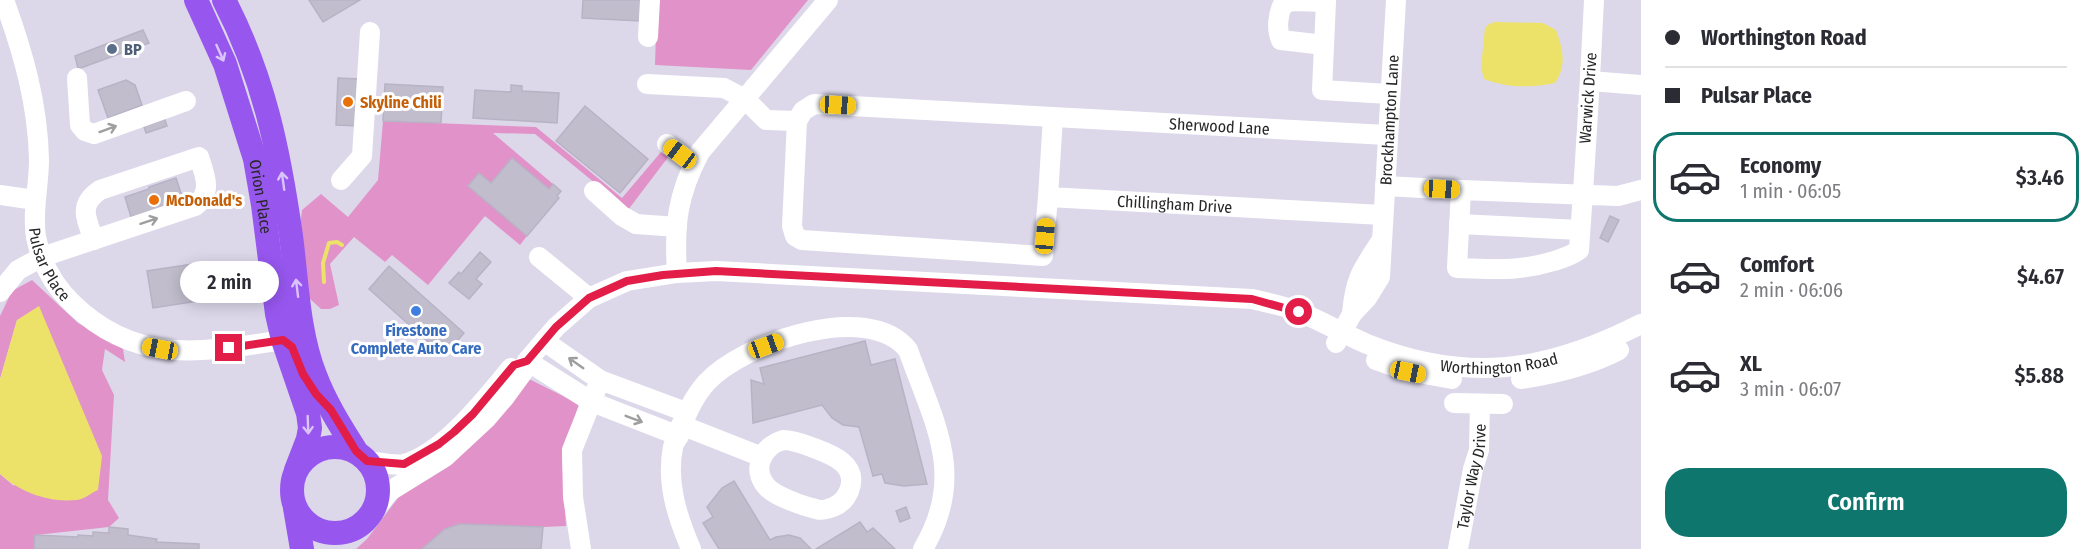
<!DOCTYPE html>
<meta charset="utf-8">
<style>
:root{--surface:#fff;--page:#f7f7f7;--text:#2b2b33;--muted:#7c7c81;--line:#e1e1e2;--accent:#0f766e}
body{margin:0;font-family:"Fira Sans Condensed",sans-serif;background:var(--page);color:var(--text);height:100vh;display:flex;flex-direction:column;font-size:22px;white-space:nowrap}
*{box-sizing:border-box;margin:0}
p{font-size:20px;color:var(--muted)}
.icon{flex:none;width:33px;height:33px;fill:none;stroke:currentColor;stroke-width:2;stroke-linecap:round;stroke-linejoin:round}
.map{position:relative;flex:1;overflow:hidden}
.drawer{display:flex;flex-direction:column;background:var(--surface);width:450px}
.drawer>*{flex:none}
.banner{display:grid;align-content:center;height:132px;padding:0 24px;background:var(--surface)}
.end{position:absolute;width:27px;height:27px;margin:-14px;border:8px solid #e11d48;background:#fff;box-shadow:0 0 0 3px #fff}
.from{border-radius:50%}
.bubble{position:absolute;height:42px;border-radius:21px;background:var(--surface);box-shadow:0 3px 15px #0003;font-size:20px;font-weight:600;line-height:42px;text-align:center}
.car{position:absolute;width:18px;height:36px;margin:-18px -9px;border-radius:8px;box-shadow:0 0 4px 2px #0007;background:linear-gradient(#f5c518 24%,#345 0 40%,#f5c518 0 76%,#345 0 86%,#f5c518 0)}
.banner b{display:flex;align-items:center;gap:21px;height:57px;font-size:22px}
.banner b+b{border-top:2px solid var(--line)}
.banner i{width:15px;height:15px;background:var(--text)}
ul{padding:0;list-style:none}
li{display:flex;align-items:center;gap:18px;height:90px;margin:0 12px 9px;padding:0 12px;border:3px solid transparent;border-radius:24px}
li div{flex:1}
li b{display:block;font-size:22px}
li em{font-style:normal;font-weight:600}
li.on{border-color:var(--accent)}
li>.icon{width:54px;height:54px;stroke-width:1.5}
.cta{display:flex;gap:12px;margin-top:auto;padding:12px 24px}
.cta a{flex:1;height:69px;border-radius:24px;background:var(--accent);color:#fff;font-size:24px;font-weight:600;line-height:69px;text-align:center}
main{display:flex;flex:1;min-height:0}
.map>svg:first-child{display:block}
</style>
<main>
<div class="map">
<svg width="1641" height="549" viewBox="0 0 1641 549">
<rect width="100%" height="100%" fill="#dcd8ea"/>
<g fill="#e193c9">
<polygon points="657,0 808,0 751,70 655,65"/>
<polygon points="383,121 536,127 622,198 661,152 669,156 628,210 535,134 493,133 553,184 549,189 491,183 479,173 468,186 527,236 520,245 485,216 428,285 392,255 385,262 354,237 330,264 339,305 330,309 321,309 309,298 299,235 302,210 321,194 348,217 378,180"/>
<polygon points="32,280 78,323 123,349 125,362 105,349 102,370 114,395 108,500 119,518 109,527 36,535 34,549 0,549 0,474 14,486 17,320 0,379 0,316 12,291"/>
<polygon points="529,379 579,404 562,456 566,526 543,527 460,524 445,529 422,549 356,549 367,539 401,494"/>
</g>
<g fill="#ede269">
<path d="M1495,22L1543,23L1556,30C1563,50 1567,65 1555,83C1530,88 1507,88 1484,79L1481,68L1485,28L1489,24Z"/>
<path d="M39,306L102,456L98,490C91,493 83,500 76,500C49,503 20,492 0,474V379L17,320Z"/>
</g>
<g fill="none" stroke-linecap="round" stroke-linejoin="round">
<polyline stroke="#ede269" stroke-width="4" points="324,282 323,263 329,243 337,242 342,245"/>
</g>
<g fill="#c1bdcc" stroke="#b8b2c5" stroke-width="1.5">
<polygon points="309,0 360,0 323,22"/>
<polygon points="583,0 642,0 641,21 582,18"/>
<polygon points="143,30 149,43 78,69 75,56"/>
<polygon points="338,78 361,79 358,126 336,125"/>
<polygon points="126,80 135,85 142,105 108,118 98,90"/>
<polygon points="385,84 443,87 441,123 383,121"/>
<polygon points="511,85 522,86 522,91 559,93 557,123 473,118 475,90 511,92"/>
<polygon points="585,106 648,159 620,193 556,141"/>
<polygon points="163,114 167,126 146,133 142,121"/>
<polygon points="512,158 549,189 553,184 561,191 557,196 559,198 527,236 468,186 479,173 491,183"/>
<polygon points="176,178 184,202 131,217 125,197 149,189 149,187"/>
<polygon points="1610,216 1619,220 1608,242 1600,238"/>
<polygon points="480,252 491,262 476,279 482,284 469,299 449,283 459,272 461,274"/>
<polygon points="199,263 204,300 153,308 147,271"/>
<polygon points="389,266 464,333 444,356 369,289"/>
<polygon points="865,341 871,365 895,359 927,484 904,486 885,483 882,474 873,476 859,427 843,425 832,418 822,405 753,423 751,380 764,384 760,368"/>
<polygon points="734,481 770,540 776,537 789,535 800,538 811,549 719,549 703,523 713,517 707,507 722,488"/>
<polygon points="906,507 910,518 900,522 896,511"/>
<polygon points="860,522 867,532 873,528 895,549 816,549"/>
<polygon points="460,524 543,527 541,549 422,549 445,529"/>
<polygon points="109,527 128,529 128,535 157,539 156,542 199,544 199,549 34,549 35,535 78,537 78,535 93,536 93,532 109,533"/>
</g>
<g fill="none" stroke-linecap="round" stroke-linejoin="round">
<g stroke="#fff" stroke-width="20">
<path id="s1" d="M4,0C23,52 38,104 39,160C39,186 32,211 36,237C41,262 54,286 73,304C137,366 203,352 283,340"/>
<path d="M1594,0C1590,83 1585,167 1579,250C1571,256 1563,258 1554,261C1517,272 1494,269 1457,268L1461,190L1618,196L1641,190"/>
<polyline points="648,37 650,0"/>
<path d="M1324,45L1281,40C1276,29 1278,14 1283,4L1292,1L1326,2L1322,90L1389,94"/>
<polyline points="77,78 80,125 85,131 94,134 186,101"/>
<polyline points="1590,81 1641,85"/>
<polyline points="647,84 724,88 745,99 766,120 797,121"/>
<path id="s2" d="M1053,117L1048,197L1383,215"/>
<polyline points="667,144 694,164"/>
<polyline points="341,180 362,156 370,32"/>
<polyline points="1385,186 1461,190"/>
<polyline points="594,191 622,216 636,224 677,227"/>
<polyline points="0,195 35,200"/>
<path id="s3" d="M1048,197L1043,256L802,240L795,236L792,226L797,121L803,111L814,104L1387,135"/>
<polyline points="1459,224 1580,230"/>
<polyline points="539,257 589,298"/>
<path d="M677,273C674,225 677,195 700,152L828,0"/>
<path d="M0,292L18,270L42,257L195,206C213,192 205,176 199,157L100,190C78,205 86,218 94,240"/>
<path d="M1352,314C1355,278 1362,270 1381,241"/>
<polyline points="544,341 600,380 686,412"/>
<path id="s4" d="M1336,343L1352,314L1367,298L1380,277L1396,0"/>
<polyline points="1376,360 1408,371 1452,379"/>
<polyline points="527,361 592,402 679,436"/>
<path d="M1521,379C1554,374 1588,366 1619,350"/>
<polyline points="1454,403 1503,404"/>
<polyline points="681,425 762,457"/>
<path d="M783,440C794,440 803,444 814,448C833,455 859,465 849,491C846,498 841,504 833,507C828,509 821,511 816,509C803,506 774,496 766,486C751,468 763,446 783,440Z"/>
<path d="M367,461C378,462 394,466 404,464C444,453 486,398 511,368"/>
<path id="s5" d="M371,514L390,491L445,457L486,419L504,398L523,372L527,361L556,327L589,298L627,281L677,273L716,271L1252,299C1268,303 1285,306 1300,312C1323,322 1344,334 1367,344C1467,384 1547,372 1641,324"/>
<polyline points="581,549 573,497 572,450 600,380"/>
<path d="M691,549C677,516 666,483 673,447C674,443 677,439 679,435C685,416 692,399 706,383C742,343 868,299 908,350C934,423 967,475 923,549"/>
<path id="s6" d="M1458,549L1473,469L1479,450L1480,404"/>
</g>
<g stroke="#9757ef" stroke-width="24">
<path id="s7" d="M196,0L225,64L255,159L263,205L277,314L283,340L308,413L310,428L308,439L296,470"/>
<path d="M224,0C264,77 279,151 291,236C297,281 298,332 315,375C325,402 341,427 356,451"/>
<circle cx="335" cy="490" r="43"/>
<polyline points="295,508 302,549"/>
</g>
</g>
<defs><path id="oneway-shaft" d="M-6 0H5M1.5-3L5.5 0L1.5 3" fill="none" stroke-width="1.6" stroke-linecap="round" stroke-linejoin="round" transform="scale(1.5)"/></defs>
<g stroke="#dbc4f9">
<use href="#oneway-shaft" transform="translate(220 53) rotate(66)"/>
<use href="#oneway-shaft" transform="translate(283 181) rotate(-98)"/>
<use href="#oneway-shaft" transform="translate(297 288) rotate(-97)"/>
<use href="#oneway-shaft" transform="translate(308 425) rotate(88)"/>
</g>
<g stroke="#9e9e9e">
<use href="#oneway-shaft" transform="translate(108 129) rotate(-20)"/>
<use href="#oneway-shaft" transform="translate(149 221) rotate(-18)"/>
<use href="#oneway-shaft" transform="translate(576 363) rotate(-145)"/>
<use href="#oneway-shaft" transform="translate(634 419) rotate(21)"/>
</g>
<g fill="none" stroke-linecap="round" stroke-linejoin="round">
<polyline stroke="#e11d48" stroke-width="8" points="229,348 283,340 292,347 303,374 316,394 331,410 356,451 367,461 404,464 439,444 454,432 473,414 514,365 527,361 556,327 589,298 627,281 663,275 716,271 1213,297 1252,299 1299,312"/>
</g>
<circle fill="#5c6f8a" stroke="#fff" stroke-width="2" cx="112" cy="49" r="6"/>
<g fill="#e8710a" stroke="#fff" stroke-width="2">
<circle cx="348" cy="102" r="6"/>
<circle cx="154" cy="200" r="6"/>
</g>
<circle fill="#3f7fe0" stroke="#fff" stroke-width="2" cx="416" cy="311" r="6"/>
<g text-anchor="middle" dominant-baseline="central" stroke-width="6" stroke-linejoin="round" paint-order="stroke">
<g font-size="16" font-weight="bold" fill="#4e5e75" stroke="#fff" text-anchor="start">
<text x="124" y="49">BP</text>
</g>
<g font-size="16" fill="#272727" stroke="#fff">
<text transform="translate(1588 98) rotate(-86)">Warwick Drive</text>
<text stroke="none"><textPath href="#s4" startOffset="237">Brockhampton Lane</textPath></text>
<text stroke="none"><textPath href="#s3" startOffset="855">Sherwood Lane</textPath></text>
<text stroke="none"><textPath href="#s7" startOffset="208">Orion Place</textPath></text>
<text stroke="none"><textPath href="#s2" startOffset="207">Chillingham Drive</textPath></text>
<text stroke="none"><textPath href="#s1" startOffset="272">Pulsar Place</textPath></text>
<text stroke="none"><textPath href="#s5" startOffset="1238">Worthington Road</textPath></text>
<text stroke="none"><textPath href="#s6" startOffset="74">Taylor Way Drive</textPath></text>
</g>
<g font-size="16" font-weight="bold" fill="#c56008" stroke="#fff" text-anchor="start">
<text x="360" y="102">Skyline Chili</text>
<text x="166" y="200">McDonald's</text>
</g>
<g font-size="16" font-weight="bold" fill="#366cbe" stroke="#fff">
<text x="416" y="330">Firestone<tspan x="416" dy="18">Complete Auto Care</tspan></text>
</g>
</g>
</svg>
<i class="end from" style="left:1299px;top:312px"></i>
<i class="end" style="left:229px;top:348px"></i>
<div class="bubble" style="left:180px;top:261px;width:99px">2 min</div>
<i class="car" style="left:838px;top:105px;rotate:93deg"></i>
<i class="car" style="left:680px;top:154px;rotate:307deg"></i>
<i class="car" style="left:1442px;top:189px;rotate:93deg"></i>
<i class="car" style="left:1045px;top:236px;rotate:5deg"></i>
<i class="car" style="left:766px;top:346px;rotate:70deg"></i>
<i class="car" style="left:160px;top:349px;rotate:281deg"></i>
<i class="car" style="left:1408px;top:372px;rotate:102deg"></i>
</div>
<section class="drawer">
<div class="banner">
<b><i class="from"></i>Worthington Road</b>
<b><i></i>Pulsar Place</b>
</div>
<ul>
<li class="on"><svg class="icon" aria-label="car" viewBox="0 0 24 24"><path d="M5 17H2v-5l4-1 3-4h7l3 4 3 1v5h-3M9 17h6M6 11h13"/><circle cx="7" cy="17" r="2"/><circle cx="17" cy="17" r="2"/></svg><div><b>Economy</b><p>1 min · 06:05</p></div><em>$3.46</em></li>
<li><svg class="icon" aria-label="car" viewBox="0 0 24 24"><path d="M5 17H2v-5l4-1 3-4h7l3 4 3 1v5h-3M9 17h6M6 11h13"/><circle cx="7" cy="17" r="2"/><circle cx="17" cy="17" r="2"/></svg><div><b>Comfort</b><p>2 min · 06:06</p></div><em>$4.67</em></li>
<li><svg class="icon" aria-label="car" viewBox="0 0 24 24"><path d="M5 17H2v-5l4-1 3-4h7l3 4 3 1v5h-3M9 17h6M6 11h13"/><circle cx="7" cy="17" r="2"/><circle cx="17" cy="17" r="2"/></svg><div><b>XL</b><p>3 min · 06:07</p></div><em>$5.88</em></li>
</ul>
<div class="cta"><a>Confirm</a></div>
</section>
</main>
